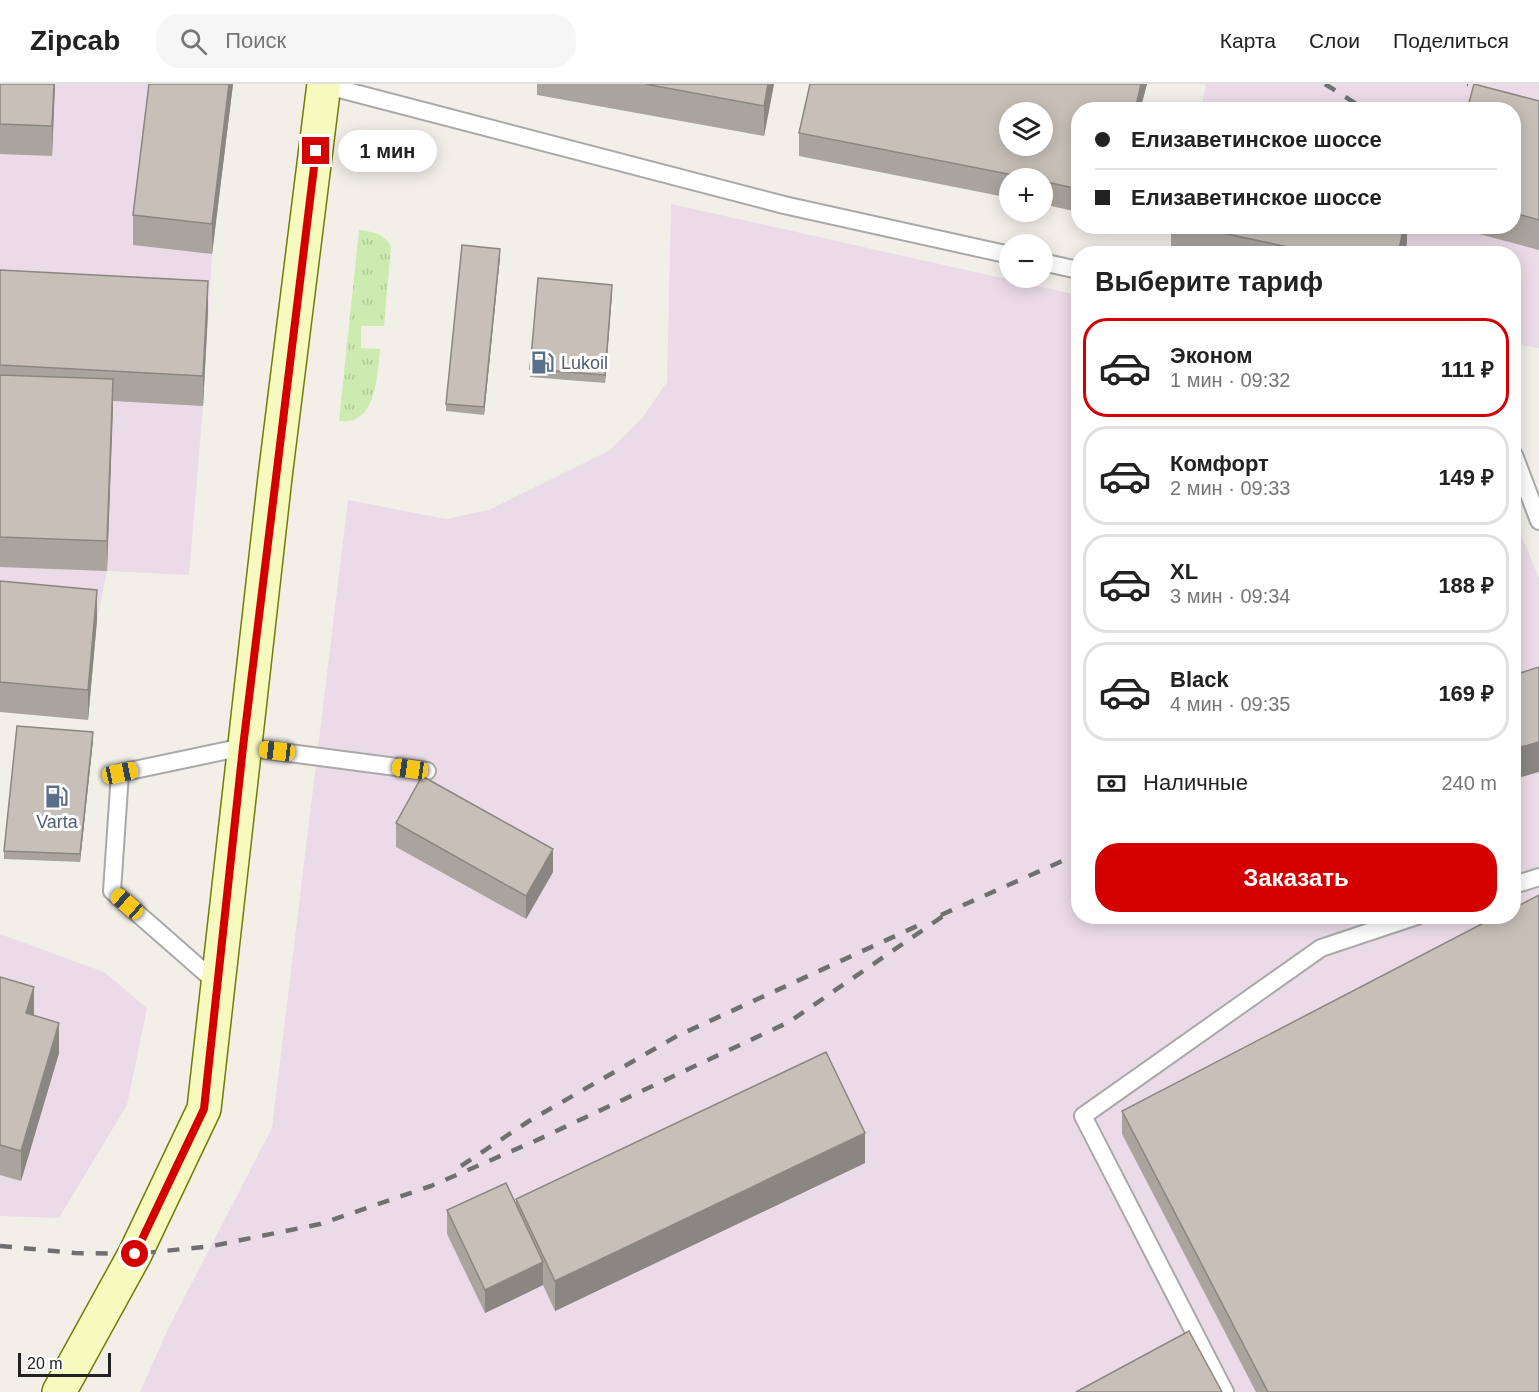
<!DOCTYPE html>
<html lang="ru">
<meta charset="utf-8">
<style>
:root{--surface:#fff;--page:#f6f6f6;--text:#222;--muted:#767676;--line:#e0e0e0;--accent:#d40000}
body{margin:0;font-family:Helvetica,sans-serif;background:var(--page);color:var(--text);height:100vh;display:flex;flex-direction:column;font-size:22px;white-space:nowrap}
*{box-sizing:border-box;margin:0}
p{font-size:20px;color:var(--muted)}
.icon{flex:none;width:33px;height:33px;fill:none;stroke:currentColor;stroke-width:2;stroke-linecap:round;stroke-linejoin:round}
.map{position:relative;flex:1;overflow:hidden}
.sheet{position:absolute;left:1071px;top:162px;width:450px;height:678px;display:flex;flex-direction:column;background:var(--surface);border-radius:24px;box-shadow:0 3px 15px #0003}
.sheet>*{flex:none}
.top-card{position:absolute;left:1071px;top:18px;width:450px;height:132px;border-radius:24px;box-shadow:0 3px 15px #0003;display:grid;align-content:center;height:132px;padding:0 24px;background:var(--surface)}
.tools{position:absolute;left:999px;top:18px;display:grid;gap:12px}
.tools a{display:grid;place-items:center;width:54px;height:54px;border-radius:50%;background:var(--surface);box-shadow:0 3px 15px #0003;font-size:30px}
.scale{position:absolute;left:18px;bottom:15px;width:93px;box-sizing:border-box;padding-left:6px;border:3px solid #222;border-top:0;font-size:16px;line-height:21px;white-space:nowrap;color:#222;-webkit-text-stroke:4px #fff;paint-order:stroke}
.end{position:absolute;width:27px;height:27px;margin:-14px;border:8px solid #d40000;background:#fff;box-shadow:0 0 0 3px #fff}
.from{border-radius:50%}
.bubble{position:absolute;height:42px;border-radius:21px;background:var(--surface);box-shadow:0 3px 15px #0003;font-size:20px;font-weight:700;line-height:42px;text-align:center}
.car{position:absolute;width:18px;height:36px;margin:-18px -9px;border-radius:8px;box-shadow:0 0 4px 2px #0007;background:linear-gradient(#f5c518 24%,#345 0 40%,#f5c518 0 76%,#345 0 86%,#f5c518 0)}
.top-card b{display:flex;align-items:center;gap:21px;height:57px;font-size:22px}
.top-card b+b{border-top:2px solid var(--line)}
.top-card i{width:15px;height:15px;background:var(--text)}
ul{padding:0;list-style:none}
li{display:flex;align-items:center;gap:18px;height:99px;margin:0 12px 9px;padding:0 12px;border:3px solid var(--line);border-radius:24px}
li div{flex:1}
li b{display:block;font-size:22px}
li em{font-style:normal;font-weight:700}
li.active{border-color:var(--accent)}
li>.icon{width:54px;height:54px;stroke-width:1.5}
h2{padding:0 24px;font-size:27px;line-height:72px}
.pay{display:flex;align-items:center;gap:15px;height:66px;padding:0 24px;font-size:22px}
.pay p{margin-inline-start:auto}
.button{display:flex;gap:12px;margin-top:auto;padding:12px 24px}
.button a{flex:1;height:69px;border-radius:24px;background:var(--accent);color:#fff;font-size:24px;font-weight:700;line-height:69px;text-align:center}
header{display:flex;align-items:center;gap:36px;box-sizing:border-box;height:84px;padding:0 30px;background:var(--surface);border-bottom:2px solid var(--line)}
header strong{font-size:28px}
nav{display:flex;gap:33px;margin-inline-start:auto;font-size:21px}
.search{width:420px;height:54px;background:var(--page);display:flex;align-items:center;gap:15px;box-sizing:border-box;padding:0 21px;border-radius:24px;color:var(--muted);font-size:22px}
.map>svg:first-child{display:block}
</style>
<header>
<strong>Zipcab</strong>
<div class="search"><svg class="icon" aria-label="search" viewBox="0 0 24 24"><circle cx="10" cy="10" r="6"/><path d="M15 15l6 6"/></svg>Поиск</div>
<nav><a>Карта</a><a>Слои</a><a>Поделиться</a></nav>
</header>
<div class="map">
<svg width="1539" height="1308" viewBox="0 0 1539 1308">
<defs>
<pattern id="grass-tufts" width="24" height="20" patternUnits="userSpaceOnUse" patternTransform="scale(1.5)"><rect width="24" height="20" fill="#cdebb0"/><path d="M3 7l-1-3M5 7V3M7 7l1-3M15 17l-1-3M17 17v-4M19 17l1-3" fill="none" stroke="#b0c997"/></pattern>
</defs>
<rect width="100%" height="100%" fill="#f2efe9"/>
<g fill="#ebdbe8">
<polygon points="0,0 233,0 212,170 203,322 189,491 107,487 97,536 0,628"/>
<polygon points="1206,0 1539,0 1539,264 1514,260 1514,170 1174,170 1176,143 1514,142 1514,26 1201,25"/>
<polygon points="671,120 1078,211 1078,832 1514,832 1514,433 1539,494 1539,1308 140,1308 168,1245 272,1044 348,416 446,435 489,426 610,366 643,333 667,298"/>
<polygon points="0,850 104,888 147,924 127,1021 59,1134 0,1132"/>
</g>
<path fill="url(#grass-tufts)" d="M359,146C373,148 383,149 391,162L384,242H361V264L380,265C377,292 377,342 339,337Z"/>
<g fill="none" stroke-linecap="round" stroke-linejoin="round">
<defs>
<g id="service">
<polyline points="324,1 784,121 1010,171"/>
<polyline points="1042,178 1078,186"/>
<polyline points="1514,371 1539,437"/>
<polyline points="1514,801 1539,793"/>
<polyline points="218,900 112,807 120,689 243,663 427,687"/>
<polyline points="1225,1308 1083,1032 1321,864 1417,832"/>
</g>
<polyline id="secondary" points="59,1308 135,1170 204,1025 275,393 324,0"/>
</defs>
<use href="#service" stroke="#a9a9a9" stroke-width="20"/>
<use href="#secondary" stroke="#707d05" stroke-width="36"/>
<use href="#service" stroke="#fff" stroke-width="16"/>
<use href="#secondary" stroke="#f7fabf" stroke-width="33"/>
<g stroke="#707070" stroke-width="4.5" stroke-dasharray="12 12" stroke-linecap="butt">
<polyline points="1325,0 1366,26"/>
<polyline points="1467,0 1468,0"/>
<polyline points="941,831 1078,770"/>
<polyline points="461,1082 529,1037 677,952 917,842"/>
<polyline points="0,1162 75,1169 135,1170 212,1162 320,1140 431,1102 535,1057 789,938 949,828"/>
</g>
</g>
<g fill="#aba49e">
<polygon points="0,0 55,0 52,72 0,70"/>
<polygon points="149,0 233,0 212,170 133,161 133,131"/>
<polygon points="537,0 774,0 764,52 537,11"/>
<polygon points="810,0 1147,0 1140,26 1078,26 1078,128 1042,120 1042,94 1010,94 1010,114 799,72 799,49"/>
<polygon points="1539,17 1539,166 1449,142 1514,142 1514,26"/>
<polygon points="1171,142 1407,142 1407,157 1405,170 1174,170 1171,169"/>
<polygon points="500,173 484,331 446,327 446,320"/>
<polygon points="0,186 208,227 203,322 113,317 107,487 0,483"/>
<polygon points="612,209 605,299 530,293 530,285"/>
<polygon points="0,497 97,536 88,636 0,628"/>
<polygon points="93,656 80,778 4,775 4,767"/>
<polygon points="396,739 553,788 526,835 396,763"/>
<polygon points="0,893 34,932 59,969 21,1097 0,1091"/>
<polygon points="1122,1027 1539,1308 1256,1308 1122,1050"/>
<polygon points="865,1079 555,1227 543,1201 485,1229 447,1150 447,1126 516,1122 516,1115"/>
</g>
<g fill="#8b8681">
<polygon points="54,0 55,0 52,72 52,42"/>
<polygon points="229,0 233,0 212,170 212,140"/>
<polygon points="768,0 774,0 764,52 764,22"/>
<polygon points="1141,0 1147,0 1140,26 1135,26"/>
<polygon points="1404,142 1407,142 1407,157 1405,170 1398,170"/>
<polygon points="500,165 500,173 484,331 484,323"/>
<polygon points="208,197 208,227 203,322 203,292"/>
<polygon points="612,201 612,209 605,299 605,291"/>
<polygon points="113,295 113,325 107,487 107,457"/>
<polygon points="1518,435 1518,465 1514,466 1514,436"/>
<polygon points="97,506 97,536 88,636 88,606"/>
<polygon points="93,648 93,656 80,778 80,770"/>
<polygon points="1539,658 1539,688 1514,695 1514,665"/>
<polygon points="553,765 553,788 526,835 526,812"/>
<polygon points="34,903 34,933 26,929"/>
<polygon points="59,939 59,969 21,1097 21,1067"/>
<polygon points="865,1049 865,1079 555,1227 555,1197"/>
<polygon points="543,1178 543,1201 485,1229 485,1206"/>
</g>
<g fill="#c7bfb8" stroke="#8b8681" stroke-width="1.5" fill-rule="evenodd">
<polygon points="0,0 54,0 52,42 0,40"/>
<polygon points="149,0 229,0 212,140 133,131"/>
<polygon points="645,0 768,0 764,22"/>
<path d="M810,0H1141L1135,26H1078V105L1042,97V94H1028L799,49ZM1010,28H1042V62H1010Z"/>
<polygon points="1474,0 1539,17 1539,136 1514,129 1514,26 1467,26"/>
<polygon points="1189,142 1404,142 1398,170 1321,170"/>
<polygon points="462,161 500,165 484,323 446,320"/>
<polygon points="0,186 208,197 203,292 0,281"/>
<polygon points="538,194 612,201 605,291 530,285"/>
<polygon points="0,291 113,295 107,457 0,453"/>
<polygon points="1514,423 1518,435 1514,436"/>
<polygon points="0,497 97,506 88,606 0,598"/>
<polygon points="1539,583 1539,658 1514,665 1514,591"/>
<polygon points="17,642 93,648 80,770 4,767"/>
<polygon points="422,692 553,765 526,812 396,739"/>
<polygon points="1539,811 1539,1308 1268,1308 1122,1027 1497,832 1514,832 1514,824"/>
<polygon points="0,893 34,903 26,929 59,939 21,1067 0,1061"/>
<polygon points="826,968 865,1049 555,1197 516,1115"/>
<polygon points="506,1099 543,1178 485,1206 447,1126"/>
<polygon points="1189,1247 1222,1308 1076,1308"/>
</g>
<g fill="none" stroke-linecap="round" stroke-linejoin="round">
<polyline stroke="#d40000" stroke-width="8" points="135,1170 204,1025 243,663 316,67"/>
</g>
<defs>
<symbol id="fuel-bare" viewBox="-9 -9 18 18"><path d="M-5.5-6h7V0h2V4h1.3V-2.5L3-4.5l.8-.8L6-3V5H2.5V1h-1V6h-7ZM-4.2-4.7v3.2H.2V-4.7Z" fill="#5c6f8a" stroke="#fff" stroke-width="2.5" paint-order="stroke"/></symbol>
</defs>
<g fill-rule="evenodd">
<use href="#fuel-bare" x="526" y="262" width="33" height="33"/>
<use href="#fuel-bare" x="40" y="696" width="33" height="33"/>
</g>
<g text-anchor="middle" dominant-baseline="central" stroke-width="6" stroke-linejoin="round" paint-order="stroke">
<g font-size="18" fill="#4e5e75" stroke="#fff" text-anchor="start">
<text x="561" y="279">Lukoil</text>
<text x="57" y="738" text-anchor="middle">Varta</text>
</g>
</g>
</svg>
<div class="tools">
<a><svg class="icon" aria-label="layers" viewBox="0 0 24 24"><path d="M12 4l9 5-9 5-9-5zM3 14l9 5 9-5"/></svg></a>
<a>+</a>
<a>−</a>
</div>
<div class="scale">20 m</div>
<i class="end from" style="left:135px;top:1170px"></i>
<i class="end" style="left:316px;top:67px"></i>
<div class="bubble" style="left:338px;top:46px;width:99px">1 мин</div>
<i class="car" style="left:277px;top:667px;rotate:277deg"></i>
<i class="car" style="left:410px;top:685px;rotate:278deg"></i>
<i class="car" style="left:120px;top:689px;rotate:78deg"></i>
<i class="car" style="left:127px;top:820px;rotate:311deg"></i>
<div class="top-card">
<b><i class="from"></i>Елизаветинское шоссе</b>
<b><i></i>Елизаветинское шоссе</b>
</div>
<section class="sheet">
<h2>Выберите тариф</h2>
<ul>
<li class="active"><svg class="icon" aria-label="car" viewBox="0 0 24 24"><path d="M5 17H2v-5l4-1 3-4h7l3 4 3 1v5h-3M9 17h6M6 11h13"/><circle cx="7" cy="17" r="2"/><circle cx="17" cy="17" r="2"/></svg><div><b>Эконом</b><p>1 мин · 09:32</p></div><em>111 ₽</em></li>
<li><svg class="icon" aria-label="car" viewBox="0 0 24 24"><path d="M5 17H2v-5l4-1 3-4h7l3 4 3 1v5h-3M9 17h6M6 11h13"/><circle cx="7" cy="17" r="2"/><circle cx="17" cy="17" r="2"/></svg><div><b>Комфорт</b><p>2 мин · 09:33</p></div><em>149 ₽</em></li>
<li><svg class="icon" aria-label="car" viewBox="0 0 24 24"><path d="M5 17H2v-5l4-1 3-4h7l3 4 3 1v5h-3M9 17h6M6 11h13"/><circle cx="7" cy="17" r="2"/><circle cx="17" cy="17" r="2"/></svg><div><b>XL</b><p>3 мин · 09:34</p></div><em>188 ₽</em></li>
<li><svg class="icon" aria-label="car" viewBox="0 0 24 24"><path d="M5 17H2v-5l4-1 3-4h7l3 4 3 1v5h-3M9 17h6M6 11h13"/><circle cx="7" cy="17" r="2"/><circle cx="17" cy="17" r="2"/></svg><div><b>Black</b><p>4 мин · 09:35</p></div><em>169 ₽</em></li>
</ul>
<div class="pay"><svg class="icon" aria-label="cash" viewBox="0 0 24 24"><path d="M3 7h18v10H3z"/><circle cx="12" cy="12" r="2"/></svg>Наличные<p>240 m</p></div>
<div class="button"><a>Заказать</a></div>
</section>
</div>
